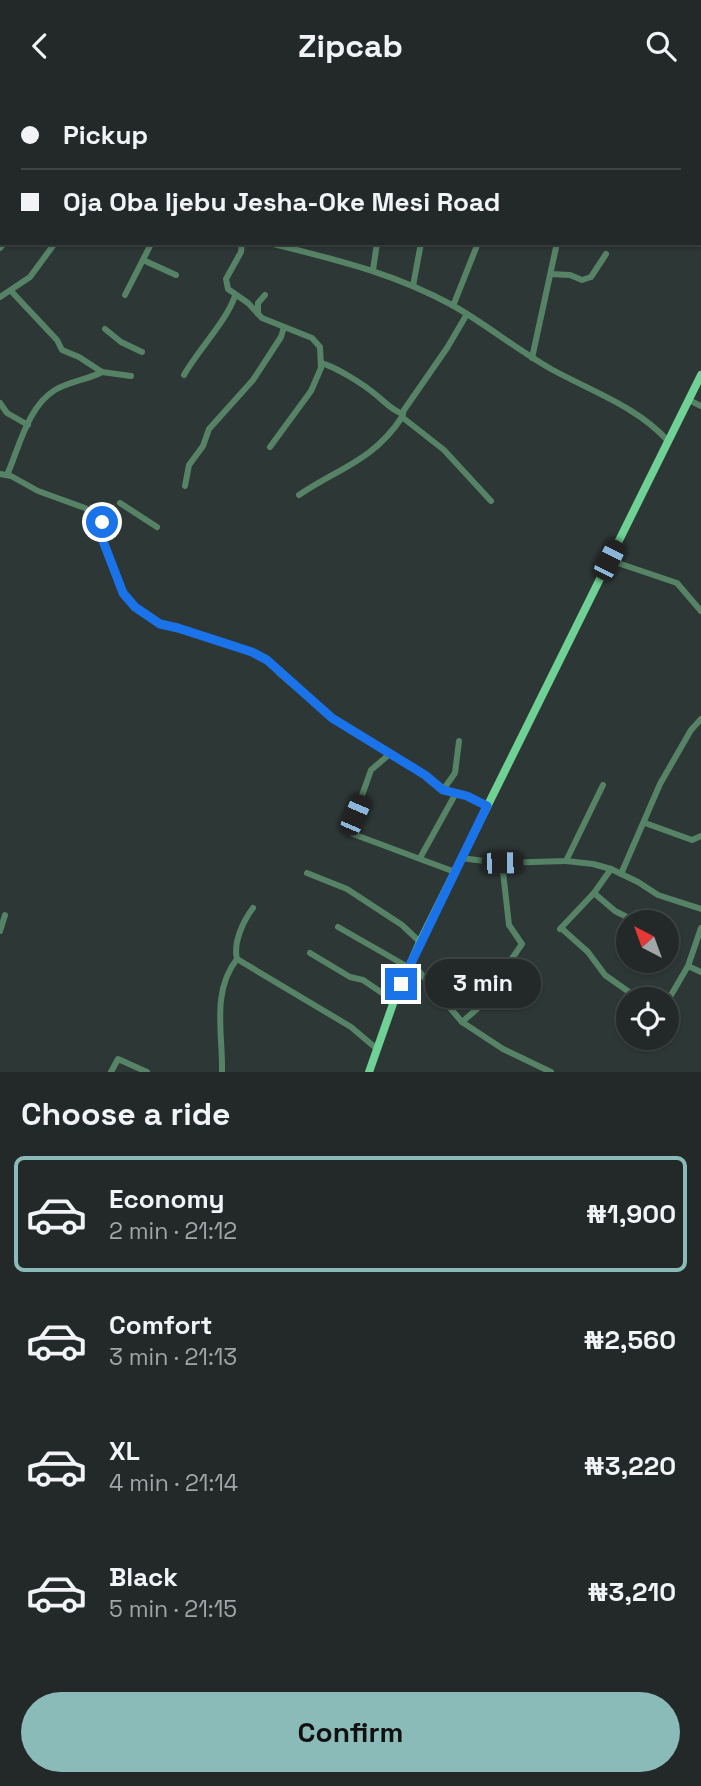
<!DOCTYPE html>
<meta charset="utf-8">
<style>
:root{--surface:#222928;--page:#2e3534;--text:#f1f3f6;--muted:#a2a6a8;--line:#3f4545;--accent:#8bbbb9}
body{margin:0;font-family:"Space Grotesk",sans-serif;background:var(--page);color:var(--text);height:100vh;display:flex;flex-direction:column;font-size:26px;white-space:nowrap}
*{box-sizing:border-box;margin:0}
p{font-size:23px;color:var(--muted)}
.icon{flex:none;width:38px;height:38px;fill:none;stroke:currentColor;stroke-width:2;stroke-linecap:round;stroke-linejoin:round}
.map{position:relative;height:981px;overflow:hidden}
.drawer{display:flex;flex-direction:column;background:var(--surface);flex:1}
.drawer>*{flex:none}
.banner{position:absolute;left:0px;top:0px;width:702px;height:154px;box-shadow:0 2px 5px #0004,0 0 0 2px var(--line);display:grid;align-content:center;height:154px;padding:0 21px;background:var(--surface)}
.needle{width:46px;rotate:319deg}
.buttons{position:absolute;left:616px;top:819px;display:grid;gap:14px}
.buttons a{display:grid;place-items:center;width:63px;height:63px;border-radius:50%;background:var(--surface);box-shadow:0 2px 5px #0004,0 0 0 2px var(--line);font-size:35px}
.end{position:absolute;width:32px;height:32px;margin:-16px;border:9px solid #1a73e8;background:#fff;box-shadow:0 0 0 4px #fff}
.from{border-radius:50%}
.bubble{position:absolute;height:49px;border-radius:24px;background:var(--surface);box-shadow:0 2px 5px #0004,0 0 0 2px var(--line);font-size:23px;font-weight:600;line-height:49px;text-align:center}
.car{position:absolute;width:21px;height:42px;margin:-21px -10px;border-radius:9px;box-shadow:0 0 5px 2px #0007;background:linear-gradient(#222 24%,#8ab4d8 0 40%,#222 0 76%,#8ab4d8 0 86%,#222 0)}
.banner b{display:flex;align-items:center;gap:24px;height:66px;font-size:26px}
.banner b+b{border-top:2px solid var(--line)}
.banner i{width:18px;height:18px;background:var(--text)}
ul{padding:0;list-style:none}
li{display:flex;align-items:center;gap:21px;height:116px;margin:0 14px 10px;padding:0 7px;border:4px solid transparent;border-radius:10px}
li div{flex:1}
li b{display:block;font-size:26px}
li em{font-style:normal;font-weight:600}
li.on{border-color:var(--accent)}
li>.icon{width:63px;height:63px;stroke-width:1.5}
h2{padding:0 21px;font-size:32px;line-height:84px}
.primary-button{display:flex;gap:14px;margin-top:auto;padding:14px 21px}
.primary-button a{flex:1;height:80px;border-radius:42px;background:var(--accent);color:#111;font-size:28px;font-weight:600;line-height:80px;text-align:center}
header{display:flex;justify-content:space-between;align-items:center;height:91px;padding:0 21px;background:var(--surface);font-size:32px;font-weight:600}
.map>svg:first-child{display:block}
</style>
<header><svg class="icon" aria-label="back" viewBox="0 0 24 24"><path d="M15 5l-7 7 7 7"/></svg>Zipcab<svg class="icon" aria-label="search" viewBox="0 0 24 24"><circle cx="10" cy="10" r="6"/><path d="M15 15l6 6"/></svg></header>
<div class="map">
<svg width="701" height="981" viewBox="0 0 701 981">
<rect width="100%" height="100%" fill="#2d3735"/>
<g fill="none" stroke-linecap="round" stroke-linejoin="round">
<g stroke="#568366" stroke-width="6">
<polyline points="150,0 150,2"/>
<polyline points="181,0 181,2"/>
<polyline points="389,0 391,2"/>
<polyline points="593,0 599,2"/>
<polyline points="41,2 43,0"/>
<polyline points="296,2 297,0"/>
<polyline points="398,2 399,0"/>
<polyline points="547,2 548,0"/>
<polyline points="0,21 2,22"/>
<polyline points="700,59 701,59"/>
<polyline points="700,68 701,66"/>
<polyline points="242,152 241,161 226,188 228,198 248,212 262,227 312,247 320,256 321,277 311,300 270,356"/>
<path d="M270,152C336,169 391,181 452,214C486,233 517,259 551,278C591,300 638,316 668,350"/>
<polyline points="0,157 5,152"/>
<polyline points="143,169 176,184"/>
<polyline points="373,179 377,152"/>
<polyline points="551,183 570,184 582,189 591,186 606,163"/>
<polyline points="413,195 421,152"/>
<polyline points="11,200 57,249 62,259 79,266 102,281 131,285"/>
<polyline points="125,204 151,153"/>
<polyline points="0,206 30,186 55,152"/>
<polyline points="453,215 478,152"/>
<polyline points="258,223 258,212 265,204"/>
<polyline points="467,223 447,257 404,319 402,326 444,359 491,410"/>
<polyline points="105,238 121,251 142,261"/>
<polyline points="532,267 557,152"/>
<path d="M321,272C336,276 363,293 375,303C385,311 391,319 403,323"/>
<path d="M184,284C198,259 226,231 235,205"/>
<polyline points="689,309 701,315"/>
<polyline points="0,312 7,322 28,334"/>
<polyline points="0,383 11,385 38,400 85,417 102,431 98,437 123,502 135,516 161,533 252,561 274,575 279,582 332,627 425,684 443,699 467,705 487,715"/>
<path d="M7,384C19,357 28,315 55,299C70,290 87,289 102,281"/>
<polyline points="185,395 189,374 203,355 209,338 253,289 281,246 284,236"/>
<path d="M299,404C339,377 374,369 402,326"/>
<polyline points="120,412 157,436"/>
<polyline points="609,469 677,492 701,520"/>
<polyline points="391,662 371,679 355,724 353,743 455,781"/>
<polyline points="443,699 455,682 459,650"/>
<polyline points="645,732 692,749 701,745"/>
<polyline points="420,767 456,702"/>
<polyline points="462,767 498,772 566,770 603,694"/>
<polyline points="566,770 593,773 611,778 638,791 658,804 701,818"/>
<polyline points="307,782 347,798 402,834 420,851"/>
<polyline points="621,783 660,693 691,639 701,628"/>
<polyline points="594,802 615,820 629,827"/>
<path d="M253,817C243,830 233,852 237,868L351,936L377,958"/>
<polyline points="338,836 408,876"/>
<polyline points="561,837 588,861 605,884 639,908"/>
<polyline points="560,838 594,802 611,778"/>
<polyline points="0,840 5,824"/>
<polyline points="310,862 350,886 363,889 394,910"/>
<polyline points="411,871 462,931 503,958 551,981"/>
<polyline points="688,875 701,881"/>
<polyline points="667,911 688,875 701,837"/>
<polyline points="462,931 477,918 522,853 509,834 502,772"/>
<polyline points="111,981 118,968 147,981"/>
<path d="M222,981C223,943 211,901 237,868"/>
</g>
<polyline stroke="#6fd195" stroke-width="8" points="369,981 394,910 420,851 701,284"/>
</g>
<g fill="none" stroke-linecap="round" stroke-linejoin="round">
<polyline stroke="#1a73e8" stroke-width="9" points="102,431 98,437 123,502 135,516 160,533 178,537 252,561 267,569 332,627 425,684 443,699 467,705 487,715 401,893"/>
</g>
</svg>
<div class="buttons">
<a><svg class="needle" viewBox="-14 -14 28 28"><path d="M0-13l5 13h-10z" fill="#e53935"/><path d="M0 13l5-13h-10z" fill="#a2a6a8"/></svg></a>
<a><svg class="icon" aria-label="locate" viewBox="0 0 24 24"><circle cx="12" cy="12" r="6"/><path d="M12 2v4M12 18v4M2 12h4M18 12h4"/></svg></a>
</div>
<i class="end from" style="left:102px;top:431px"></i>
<i class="end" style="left:401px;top:893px"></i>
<div class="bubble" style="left:425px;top:868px;width:116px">3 min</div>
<i class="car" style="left:609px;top:469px;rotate:27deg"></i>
<i class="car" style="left:355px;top:724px;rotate:23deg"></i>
<i class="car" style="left:502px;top:772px;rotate:89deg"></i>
<div class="banner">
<b><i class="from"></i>Pickup</b>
<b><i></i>Oja Oba Ijebu Jesha-Oke Mesi Road</b>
</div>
</div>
<section class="drawer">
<h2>Choose a ride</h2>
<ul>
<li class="on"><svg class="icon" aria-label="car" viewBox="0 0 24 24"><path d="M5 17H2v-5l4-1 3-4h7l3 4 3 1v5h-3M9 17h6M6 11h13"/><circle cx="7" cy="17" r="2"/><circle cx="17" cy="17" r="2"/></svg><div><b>Economy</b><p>2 min · 21:12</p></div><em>₦1,900</em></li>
<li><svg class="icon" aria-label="car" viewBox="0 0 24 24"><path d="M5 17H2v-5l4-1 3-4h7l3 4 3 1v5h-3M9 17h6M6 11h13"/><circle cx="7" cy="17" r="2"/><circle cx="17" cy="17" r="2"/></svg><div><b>Comfort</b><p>3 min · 21:13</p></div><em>₦2,560</em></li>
<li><svg class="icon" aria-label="car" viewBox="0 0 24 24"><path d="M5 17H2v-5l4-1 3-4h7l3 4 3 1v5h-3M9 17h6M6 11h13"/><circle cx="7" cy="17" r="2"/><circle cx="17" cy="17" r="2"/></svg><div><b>XL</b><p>4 min · 21:14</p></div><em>₦3,220</em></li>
<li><svg class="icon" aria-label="car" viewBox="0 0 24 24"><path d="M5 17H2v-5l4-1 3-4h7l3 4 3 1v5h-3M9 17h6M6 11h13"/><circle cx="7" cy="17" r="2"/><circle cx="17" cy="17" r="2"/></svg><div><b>Black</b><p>5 min · 21:15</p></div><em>₦3,210</em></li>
</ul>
<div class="primary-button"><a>Confirm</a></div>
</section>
